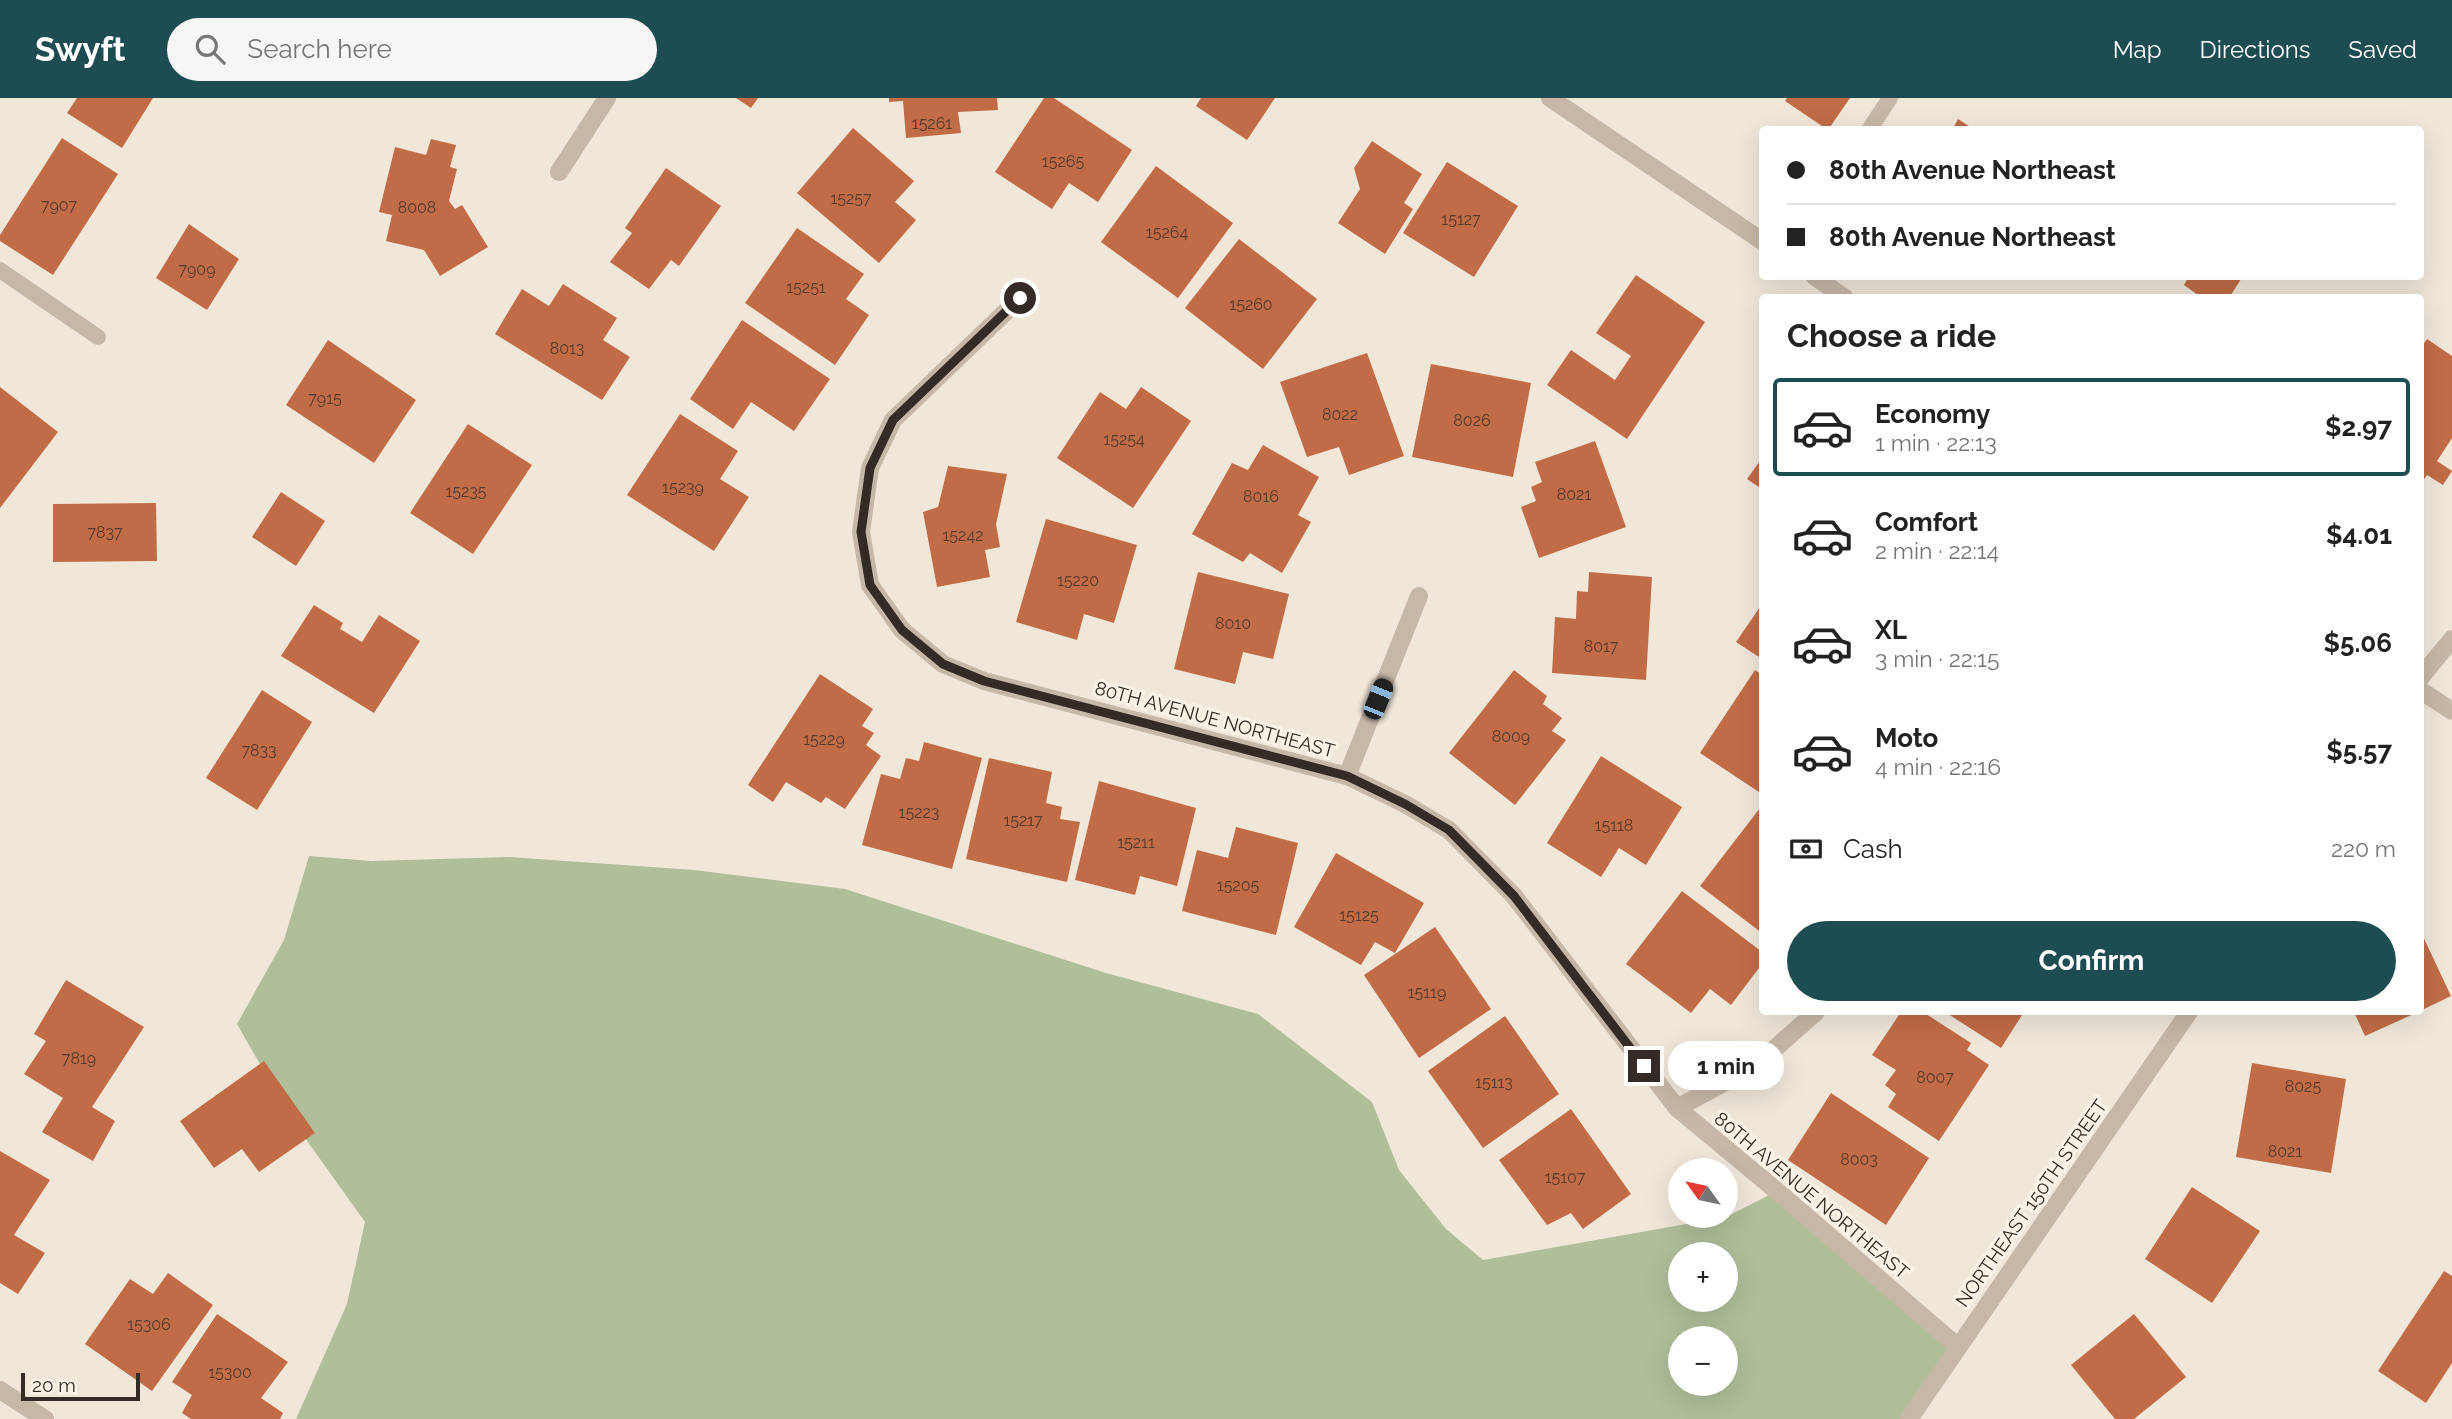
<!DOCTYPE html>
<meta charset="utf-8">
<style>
:root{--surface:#fff;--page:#f6f6f6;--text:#222;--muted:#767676;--line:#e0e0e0;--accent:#1e4c53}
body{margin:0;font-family:Raleway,sans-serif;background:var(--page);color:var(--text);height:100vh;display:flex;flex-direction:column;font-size:26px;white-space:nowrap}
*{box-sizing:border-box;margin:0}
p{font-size:23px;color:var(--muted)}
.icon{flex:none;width:38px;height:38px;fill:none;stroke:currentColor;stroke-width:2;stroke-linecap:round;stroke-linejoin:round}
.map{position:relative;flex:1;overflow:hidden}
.drawer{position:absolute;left:1759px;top:196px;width:665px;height:721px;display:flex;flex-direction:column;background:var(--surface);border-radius:7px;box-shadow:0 7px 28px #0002}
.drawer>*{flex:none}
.guide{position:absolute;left:1759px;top:28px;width:665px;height:154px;border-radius:7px;box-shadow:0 7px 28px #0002;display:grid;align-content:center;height:154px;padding:0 28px;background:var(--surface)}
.needle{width:46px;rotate:303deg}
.tools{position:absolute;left:1668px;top:1060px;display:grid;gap:14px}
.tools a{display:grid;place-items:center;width:70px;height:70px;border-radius:50%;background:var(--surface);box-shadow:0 7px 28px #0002;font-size:35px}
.scale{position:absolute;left:21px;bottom:18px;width:119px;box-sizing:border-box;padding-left:7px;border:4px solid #342b26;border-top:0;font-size:19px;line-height:24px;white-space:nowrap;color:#342b26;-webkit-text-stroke:5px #f8f1e5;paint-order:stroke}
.end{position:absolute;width:32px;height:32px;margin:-16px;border:9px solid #342b26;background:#fff;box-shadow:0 0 0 4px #fff}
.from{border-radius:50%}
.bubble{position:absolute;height:49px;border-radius:24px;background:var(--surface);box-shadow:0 7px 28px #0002;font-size:23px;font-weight:700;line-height:49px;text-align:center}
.car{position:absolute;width:21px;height:42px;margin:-21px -10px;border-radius:9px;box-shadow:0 0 5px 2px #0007;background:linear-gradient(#222 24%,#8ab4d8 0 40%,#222 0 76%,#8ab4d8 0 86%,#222 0)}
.guide b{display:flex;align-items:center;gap:24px;height:66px;font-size:26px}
.guide b+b{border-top:2px solid var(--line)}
.guide i{width:18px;height:18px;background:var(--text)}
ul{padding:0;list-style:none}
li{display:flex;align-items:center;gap:21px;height:98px;margin:0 14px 10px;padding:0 14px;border:4px solid transparent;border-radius:7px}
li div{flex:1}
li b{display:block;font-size:26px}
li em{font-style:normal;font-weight:700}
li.current{border-color:var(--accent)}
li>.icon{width:63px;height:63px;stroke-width:1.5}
h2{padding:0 28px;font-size:32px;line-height:84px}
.pay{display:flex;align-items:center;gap:18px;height:77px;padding:0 28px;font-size:26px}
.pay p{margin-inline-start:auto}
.button{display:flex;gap:14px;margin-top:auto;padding:14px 28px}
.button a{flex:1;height:80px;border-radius:42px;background:var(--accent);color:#fff;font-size:28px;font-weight:700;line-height:80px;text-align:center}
header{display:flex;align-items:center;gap:42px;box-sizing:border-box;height:98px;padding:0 35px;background:var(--accent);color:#fff}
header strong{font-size:33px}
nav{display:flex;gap:38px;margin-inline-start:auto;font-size:24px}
.search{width:490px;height:63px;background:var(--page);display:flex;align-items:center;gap:18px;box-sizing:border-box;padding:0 24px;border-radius:38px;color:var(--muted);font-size:26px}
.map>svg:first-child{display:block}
</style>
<header>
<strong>Swyft</strong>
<div class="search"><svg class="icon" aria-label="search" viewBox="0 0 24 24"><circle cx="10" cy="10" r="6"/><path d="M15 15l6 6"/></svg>Search here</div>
<nav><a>Map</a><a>Directions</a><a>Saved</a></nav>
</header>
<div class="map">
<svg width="2452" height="1321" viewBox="0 0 2452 1321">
<rect width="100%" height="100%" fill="#f0e7d9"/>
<path fill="#b0be9a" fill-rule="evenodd" d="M309,758L371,763L509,759L694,772L845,791L1106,875L1258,916L1372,1004L1399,1072L1446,1131L1483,1162L1726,1119L1777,1093L1957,1248L1909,1321H296L347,1206L365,1124L290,1019L237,926L284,842ZM1680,1157H1726V1202H1680ZM1680,1241H1726V1286H1680Z"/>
<g fill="#c16c46">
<polygon points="77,0 153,0 122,50 67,15"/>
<polygon points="736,0 758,0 751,10"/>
<polygon points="889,0 997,0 998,12 958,14 961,35 906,40 903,3 889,4"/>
<polygon points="1044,0 1054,0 1132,52 1098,104 1069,85 1052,111 995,74"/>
<polygon points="1201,0 1275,0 1247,42 1196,8"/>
<polygon points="1787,0 1850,0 1828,32 1785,3"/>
<polygon points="1958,21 1975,32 1952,32"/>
<polygon points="853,30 914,83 895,104 916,122 879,165 797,95"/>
<polygon points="62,40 118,76 53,177 0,143 0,137"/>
<polygon points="431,41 456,47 450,69 457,71 449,103 455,111 462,107 488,149 440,178 424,152 386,143 392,117 379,114 395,49 426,57"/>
<polygon points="1372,43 1422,76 1404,105 1413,111 1385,156 1338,125 1360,91 1354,70"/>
<polygon points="1447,64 1518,108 1474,179 1403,135"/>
<polygon points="1156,68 1233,125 1178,200 1101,144"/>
<polygon points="666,70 721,108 679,168 671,162 649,191 610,164 632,135 625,130"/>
<polygon points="189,126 239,161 207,212 156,180"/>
<polygon points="797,130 864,176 846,201 869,217 835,267 745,205"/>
<polygon points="1239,141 1317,201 1263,271 1185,210"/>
<polygon points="1636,177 1705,224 1627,341 1547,287 1571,252 1615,282 1631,258 1596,235"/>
<polygon points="2189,178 2243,178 2229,200 2202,200 2184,187"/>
<polygon points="563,186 617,220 603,242 630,259 602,302 495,236 522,191 549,208"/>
<polygon points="742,222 830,281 794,333 751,304 733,331 690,301"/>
<polygon points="2427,241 2452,258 2452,340 2437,363 2452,373 2443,387 2427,377 2420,387 2420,251"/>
<polygon points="328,242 416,302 374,365 286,307"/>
<polygon points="1367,255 1404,358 1349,377 1339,349 1307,359 1280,284"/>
<polygon points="1431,266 1531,285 1513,379 1412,359"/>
<polygon points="0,289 58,334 0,410"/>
<polygon points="1141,289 1191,323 1133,410 1057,360 1100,294 1126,311"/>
<polygon points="680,316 738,353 720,381 749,399 714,453 627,397"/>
<polygon points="468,326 532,367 473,456 410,415"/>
<polygon points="1595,343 1626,429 1539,460 1521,409 1536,403 1531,389 1542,384 1535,364"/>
<polygon points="1263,347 1319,379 1298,417 1311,424 1282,475 1250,455 1243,464 1192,436 1232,365 1248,372"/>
<polygon points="1762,360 1762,391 1747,381"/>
<polygon points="948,368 1007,376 996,426 1000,449 985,452 990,479 937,489 923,414 938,409"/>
<polygon points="281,394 325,423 296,468 252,439"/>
<polygon points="156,405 157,463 53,464 53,406"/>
<polygon points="1046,421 1137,447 1114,525 1084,516 1077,542 1016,524"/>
<polygon points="1198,474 1289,496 1273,561 1243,554 1235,586 1174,571"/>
<polygon points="1589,474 1652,479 1646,582 1552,575 1555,519 1576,521 1577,493 1588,494"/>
<polygon points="1762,506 1762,561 1736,544"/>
<polygon points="314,507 343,525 340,531 362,544 379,517 420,543 374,615 281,558"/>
<polygon points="1514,572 1547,598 1543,606 1562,620 1552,633 1566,642 1515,707 1449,655"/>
<polygon points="1755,572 1762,577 1762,696 1700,655"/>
<polygon points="820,576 873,611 862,628 874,635 866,647 881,658 845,711 826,699 821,705 786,684 773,704 748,687"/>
<polygon points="262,592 312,624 257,712 206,680"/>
<polygon points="924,644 982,660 952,771 862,747 881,676 900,681 906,660 919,663"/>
<polygon points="1601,658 1682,709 1646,767 1619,750 1601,779 1547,745"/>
<polygon points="989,660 1052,674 1046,705 1062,709 1060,721 1080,724 1067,784 966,761"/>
<polygon points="1099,683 1196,710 1177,788 1140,778 1135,797 1075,782"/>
<polygon points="1760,710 1762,712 1762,835 1700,788"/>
<polygon points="1236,729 1298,745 1276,837 1182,813 1197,752 1228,760"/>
<polygon points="1336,755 1424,805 1395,855 1375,844 1361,867 1294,829"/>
<polygon points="1682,793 1762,854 1762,866 1731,907 1710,891 1691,915 1626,866"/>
<polygon points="1435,829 1491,911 1419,960 1364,877"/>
<polygon points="2420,832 2451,898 2420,913"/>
<polygon points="66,882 144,929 92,1009 115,1023 93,1063 42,1034 63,1000 24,976 46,943 34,936"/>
<polygon points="1901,914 1923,914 1971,945 1967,952 1989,967 1939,1043 1888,1009 1896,996 1885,987 1896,972 1872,957"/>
<polygon points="1945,914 2024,914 2001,950"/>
<polygon points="2354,914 2418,914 2365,938"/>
<polygon points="1505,918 1559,996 1483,1050 1428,973"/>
<polygon points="264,963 315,1035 259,1074 242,1051 214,1070 180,1023"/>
<polygon points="2252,965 2346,981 2331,1075 2236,1059"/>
<polygon points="1831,995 1929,1060 1886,1127 1788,1062"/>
<polygon points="1571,1011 1631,1096 1583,1131 1571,1115 1547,1127 1499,1062"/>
<polygon points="0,1053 50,1082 14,1137 45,1155 18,1196 0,1185"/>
<polygon points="2192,1089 2260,1133 2212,1205 2145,1161"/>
<polygon points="2444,1173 2452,1178 2452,1265 2426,1305 2378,1273"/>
<polygon points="168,1175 213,1207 152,1293 85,1246 130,1181 153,1196"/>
<polygon points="217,1216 288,1264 261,1300 283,1315 280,1321 191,1321 182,1315 192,1297 172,1284"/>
<polygon points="2134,1216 2186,1279 2134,1321 2115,1321 2071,1267"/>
</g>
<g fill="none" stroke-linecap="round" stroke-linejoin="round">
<g stroke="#c7b7a6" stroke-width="16">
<polyline points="1869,32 1890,0"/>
<polyline points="0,172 98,239"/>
</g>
<g stroke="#c7b7a6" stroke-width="18">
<polyline points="1550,0 1762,143"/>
<polyline points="559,74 607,0"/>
<polyline points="1814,178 1845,200"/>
<polyline points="1020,200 893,322 870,370 861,434 870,487 902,532 943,566 984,583 1347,678 1405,706 1449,732 1514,798 1677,1010 1777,1093 1957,1248"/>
<polyline points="2420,580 2452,541"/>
<polyline points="2420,592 2452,613"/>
<polyline points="1347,678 1419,498"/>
<polyline points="1677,1010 1755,968 1816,914"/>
<polyline points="0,1292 45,1321"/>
<polyline points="1909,1321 2189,914"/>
</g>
</g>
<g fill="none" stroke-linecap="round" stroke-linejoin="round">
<polyline stroke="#342b26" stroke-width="9" points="1020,200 893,322 870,370 861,434 870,487 902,532 943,566 984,583 1347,678 1405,706 1449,732 1514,798 1644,968"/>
</g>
<g text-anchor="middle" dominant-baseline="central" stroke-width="7" stroke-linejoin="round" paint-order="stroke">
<g font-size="16" fill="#573b2e">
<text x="932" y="25">15261</text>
<text x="1063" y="63">15265</text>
<text x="851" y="100">15257</text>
<text x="59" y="107">7907</text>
<text x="417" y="109">8008</text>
<text x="1461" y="121">15127</text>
<text x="1167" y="134">15264</text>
<text x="197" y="171">7909</text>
<text x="806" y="189">15251</text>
<text x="1251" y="206">15260</text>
<text x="567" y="250">8013</text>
<text x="325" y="300">7915</text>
<text x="1340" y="316">8022</text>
<text x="1472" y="322">8026</text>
<text x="1124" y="341">15254</text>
<text x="683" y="389">15239</text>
<text x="466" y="393">15235</text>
<text x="1574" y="396">8021</text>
<text x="1261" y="398">8016</text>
<text x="105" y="434">7837</text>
<text x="963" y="437">15242</text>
<text x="1078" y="482">15220</text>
<text x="1233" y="525">8010</text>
<text x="1601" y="548">8017</text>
<text x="1511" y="638">8009</text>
<text x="824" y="641">15229</text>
<text x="259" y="652">7833</text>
<text x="919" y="714">15223</text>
<text x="1023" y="722">15217</text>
<text x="1614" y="727">15118</text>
<text x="1136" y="744">15211</text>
<text x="1238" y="787">15205</text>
<text x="1359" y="817">15125</text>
<text x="1427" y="894">15119</text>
<text x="79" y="960">7819</text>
<text x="1935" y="979">8007</text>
<text x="1494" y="984">15113</text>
<text x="2303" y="988">8025</text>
<text x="2285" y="1053">8021</text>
<text x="1859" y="1061">8003</text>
<text x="1565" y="1079">15107</text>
<text x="149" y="1226">15306</text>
<text x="230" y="1274">15300</text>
</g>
<g font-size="19" fill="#342b26" stroke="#f8f1e5">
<text transform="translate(1215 621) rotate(15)">80TH AVENUE NORTHEAST</text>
<text transform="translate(1812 1097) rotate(40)">80TH AVENUE NORTHEAST</text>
<text transform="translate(2031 1105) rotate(-55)">NORTHEAST 150TH STREET</text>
</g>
</g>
</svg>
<div class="tools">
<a><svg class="needle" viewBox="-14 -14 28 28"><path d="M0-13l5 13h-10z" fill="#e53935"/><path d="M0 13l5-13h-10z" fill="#767676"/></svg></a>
<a>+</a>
<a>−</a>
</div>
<div class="scale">20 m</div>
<i class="end from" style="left:1020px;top:200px"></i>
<i class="end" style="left:1644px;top:968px"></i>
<div class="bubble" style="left:1668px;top:943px;width:116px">1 min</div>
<i class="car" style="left:1378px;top:601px;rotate:22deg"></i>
<div class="guide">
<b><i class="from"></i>80th Avenue Northeast</b>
<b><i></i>80th Avenue Northeast</b>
</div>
<section class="drawer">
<h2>Choose a ride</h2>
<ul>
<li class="current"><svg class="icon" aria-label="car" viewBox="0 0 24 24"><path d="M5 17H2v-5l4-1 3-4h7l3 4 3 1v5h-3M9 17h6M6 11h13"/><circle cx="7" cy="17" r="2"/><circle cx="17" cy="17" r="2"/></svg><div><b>Economy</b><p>1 min · 22:13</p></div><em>$2.97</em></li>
<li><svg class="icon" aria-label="car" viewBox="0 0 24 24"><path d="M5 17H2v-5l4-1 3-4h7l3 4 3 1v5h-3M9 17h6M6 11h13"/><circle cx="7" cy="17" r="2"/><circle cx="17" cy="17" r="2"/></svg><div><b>Comfort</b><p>2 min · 22:14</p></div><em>$4.01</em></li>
<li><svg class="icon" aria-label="car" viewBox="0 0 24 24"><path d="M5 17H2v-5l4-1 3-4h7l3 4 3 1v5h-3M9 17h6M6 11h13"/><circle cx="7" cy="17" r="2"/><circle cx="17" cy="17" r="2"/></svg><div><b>XL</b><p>3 min · 22:15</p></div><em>$5.06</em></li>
<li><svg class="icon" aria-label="car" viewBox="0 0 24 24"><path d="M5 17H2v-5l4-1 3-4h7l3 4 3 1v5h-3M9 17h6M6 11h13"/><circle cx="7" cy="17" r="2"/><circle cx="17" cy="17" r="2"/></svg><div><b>Moto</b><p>4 min · 22:16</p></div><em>$5.57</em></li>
</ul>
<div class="pay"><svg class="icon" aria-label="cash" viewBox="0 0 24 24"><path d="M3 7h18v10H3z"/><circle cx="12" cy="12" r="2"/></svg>Cash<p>220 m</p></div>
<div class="button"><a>Confirm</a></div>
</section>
</div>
